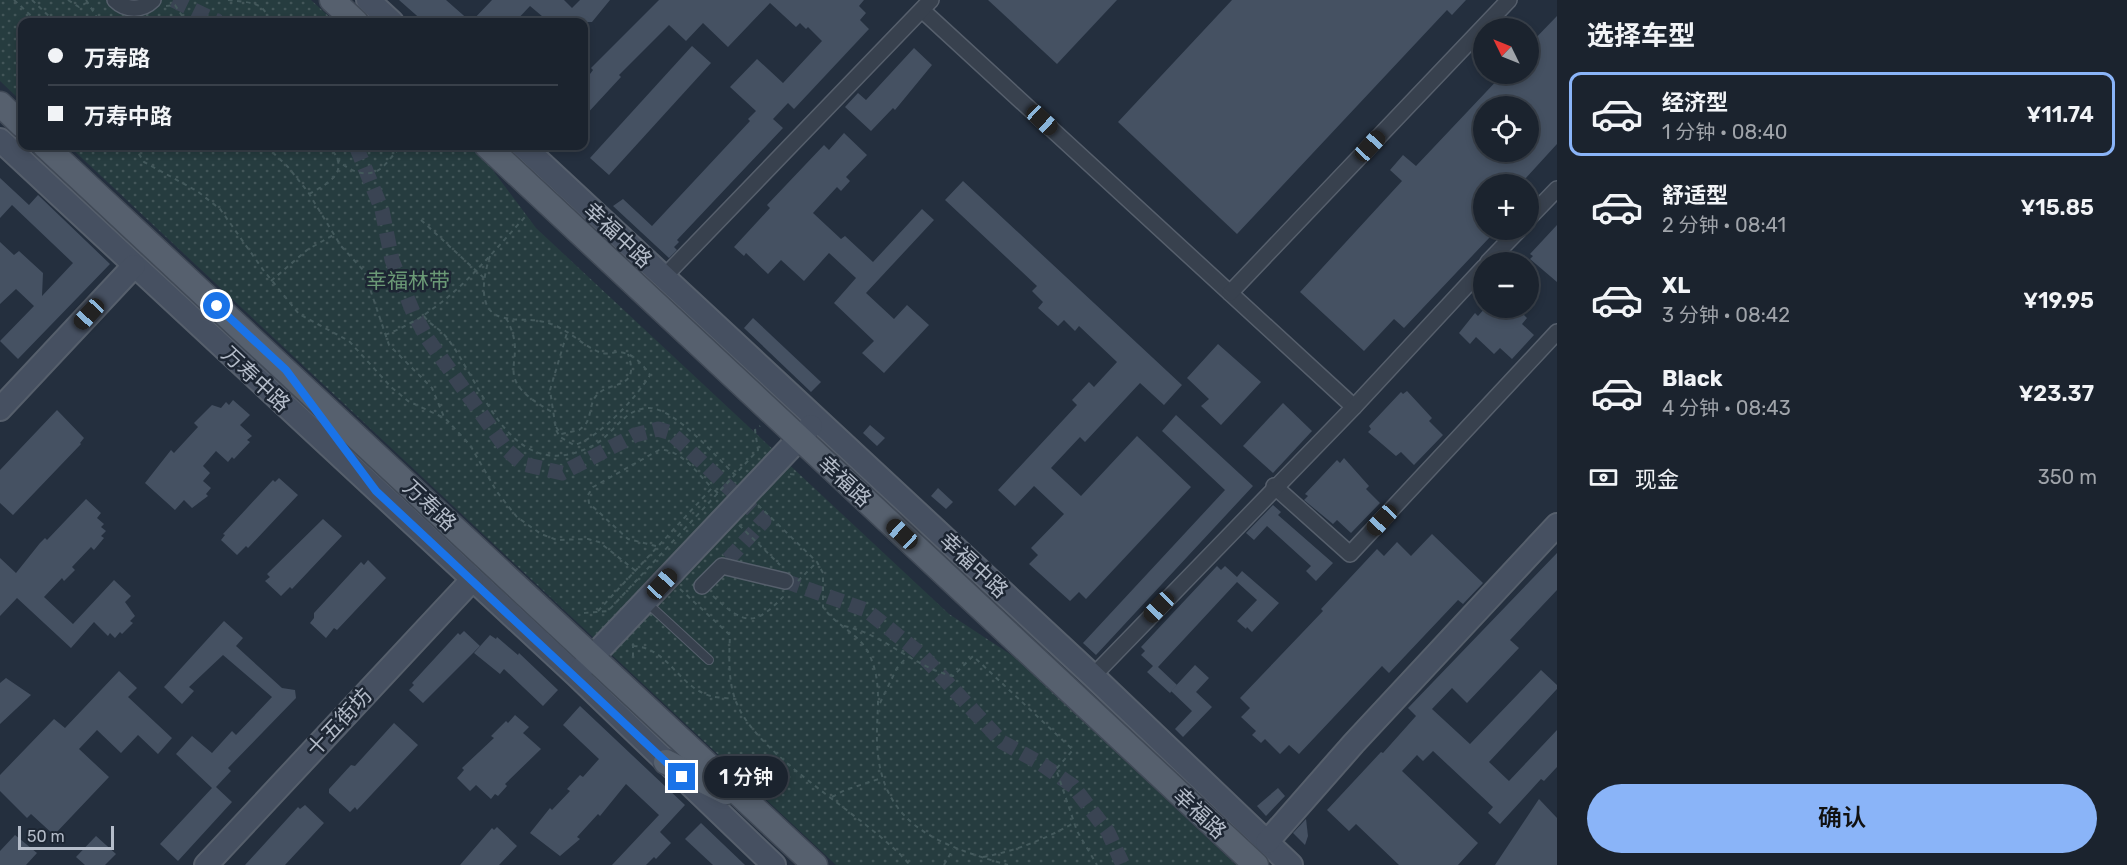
<!DOCTYPE html>
<html lang="zh">
<meta charset="utf-8">
<style>
:root{--surface:#1b232e;--page:#282f3a;--text:#f1f3f6;--muted:#a0a4aa;--line:#39404a;--accent:#8ab4f8}
body{margin:0;font-family:Rubik,"Noto Sans SC",sans-serif;background:var(--page);color:var(--text);height:100vh;display:flex;flex-direction:column;font-size:22px;white-space:nowrap}
*{box-sizing:border-box;margin:0}
p{font-size:20px;color:var(--muted)}
.icon{flex:none;width:33px;height:33px;fill:none;stroke:currentColor;stroke-width:2;stroke-linecap:round;stroke-linejoin:round}
.map{position:relative;flex:1;overflow:hidden}
.sheet{display:flex;flex-direction:column;background:var(--surface);width:570px}
.sheet>*{flex:none}
.banner{position:absolute;left:18px;top:18px;width:570px;height:132px;border-radius:12px;box-shadow:0 3px 9px #0003,0 0 0 2px var(--line);display:grid;align-content:center;height:132px;padding:0 30px;background:var(--surface)}
.needle{width:39px;rotate:313deg}
.fabs{position:absolute;left:1473px;top:18px;display:grid;gap:12px}
.fabs a{display:grid;place-items:center;width:66px;height:66px;border-radius:50%;background:var(--surface);box-shadow:0 3px 9px #0003,0 0 0 2px var(--line);font-size:30px}
.scale{position:absolute;left:18px;bottom:15px;width:96px;box-sizing:border-box;padding-left:6px;border:3px solid #b4bcc9;border-top:0;font-size:16px;line-height:21px;white-space:nowrap;color:#b4bcc9;-webkit-text-stroke:4px #1d2633;paint-order:stroke}
.end{position:absolute;width:27px;height:27px;margin:-14px;border:8px solid #1a73e8;background:#fff;box-shadow:0 0 0 3px #fff}
.from{border-radius:50%}
.bubble{position:absolute;height:42px;border-radius:21px;background:var(--surface);box-shadow:0 3px 9px #0003,0 0 0 2px var(--line);font-size:20px;font-weight:600;line-height:42px;text-align:center}
.car{position:absolute;width:18px;height:36px;margin:-18px -9px;border-radius:8px;box-shadow:0 0 4px 2px #0007;background:linear-gradient(#222 24%,#8ab4d8 0 40%,#222 0 76%,#8ab4d8 0 86%,#222 0)}
.banner b{display:flex;align-items:center;gap:21px;height:57px;font-size:22px}
.banner b+b{border-top:2px solid var(--line)}
.banner i{width:15px;height:15px;background:var(--text)}
ul{padding:0;list-style:none}
li{display:flex;align-items:center;gap:18px;height:84px;margin:0 12px 9px;padding:0 18px;border:3px solid transparent;border-radius:12px}
li div{flex:1}
li b{display:block;font-size:22px}
li em{font-style:normal;font-weight:600}
li.current{border-color:var(--accent)}
li>.icon{width:54px;height:54px;stroke-width:1.5}
h2{padding:0 30px;font-size:27px;line-height:72px}
.pay{display:flex;align-items:center;gap:15px;height:66px;padding:0 30px;font-size:22px}
.pay p{margin-inline-start:auto}
.action{display:flex;gap:12px;margin-top:auto;padding:12px 30px}
.action a{flex:1;height:69px;border-radius:36px;background:var(--accent);color:#111;font-size:24px;font-weight:600;line-height:69px;text-align:center}
main{display:flex;flex:1;min-height:0}
.map>svg:first-child{display:block}
</style>
<main>
<div class="map">
<svg width="1557" height="865" viewBox="0 0 1557 865">
<defs>
<pattern id="grass-dots" width="8" height="8" patternUnits="userSpaceOnUse" patternTransform="scale(1.5)"><rect width="8" height="8" fill="#263c3f"/><path d="M2 2h.1M6 6h.1" fill="none" stroke="#435659" stroke-width="1.8" stroke-linecap="round"/></pattern>
</defs>
<rect width="100%" height="100%" fill="#242f3e"/>
<g fill="url(#grass-dots)">
<polygon points="0,0 311,0 335,22 22,22 22,102 0,81"/>
<polygon points="69,146 468,146 489,165 536,228 949,614 1016,658 1236,865 836,865"/>
</g>
<g fill="#455162" fill-rule="evenodd">
<polygon points="399,0 446,0 471,22 424,22"/>
<polygon points="492,0 564,0 572,8 580,0 610,0 592,22 549,22 530,6 515,22 471,22"/>
<polygon points="659,0 864,0 859,6 866,13 860,20 869,29 794,109 788,103 773,119 783,128 677,240 679,242 674,247 677,250 669,258 613,206 623,199 652,226 750,121 748,119 756,111 730,87 757,59 783,83 822,41 808,27 806,29 800,23 796,27 770,3 728,47 703,23 686,41 669,25 619,75 621,77 584,117 584,82 593,70 591,68"/>
<polygon points="988,0 1117,0 1057,64"/>
<polygon points="1232,0 1466,0 1452,15 1447,10 1237,234 1118,122"/>
<path d="M1557,16V144L1525,179L1531,184H1484V230L1490,237L1404,328L1394,319L1364,351L1300,292L1402,181L1390,170L1403,155L1416,166L1503,74H1528V46ZM1484,106H1528V152H1484Z"/>
<polygon points="692,46 711,63 609,175 590,158"/>
<polygon points="914,48 932,65 895,110 893,108 871,131 845,107 858,93 866,100"/>
<polygon points="844,133 867,155 846,177 850,181 841,191 837,187 813,213 841,239 845,236 873,262 922,209 934,220 866,293 894,319 907,305 929,325 884,373 862,353 874,341 834,303 856,278 829,253 804,281 781,260 768,274 746,253 744,256 734,247 770,208 767,205 824,145 829,150"/>
<polygon points="0,178 29,205 38,195 110,264 18,359 0,341 34,306 16,289 0,304 0,242 14,255 19,251 43,273 42,296 73,263 12,205 0,218"/>
<polygon points="963,181 1182,385 1164,405 1140,383 1085,442 1080,437 1051,468 1081,496 1137,436 1191,487 1086,599 1079,592 1070,601 1029,564 1038,555 1031,548 1064,514 1034,486 1015,506 998,490 1077,405 1072,400 1089,382 1094,387 1117,362 1079,326 1075,331 1064,320 1058,326 1038,308 1043,302 1032,291 1037,286 945,200"/>
<polygon points="1557,225 1557,282 1530,259 1533,256 1530,254"/>
<polygon points="1485,308 1502,308 1508,313 1517,308 1527,318 1522,324 1534,335 1512,359 1500,348 1494,354 1476,337 1470,344 1459,333 1475,313 1478,316"/>
<polygon points="753,318 821,382 811,392 744,328"/>
<polygon points="1218,344 1261,382 1221,425 1201,406 1209,399 1187,378"/>
<polygon points="1407,391 1432,418 1429,421 1443,435 1414,465 1401,452 1396,456 1368,432 1371,429 1369,426 1401,392 1403,394"/>
<polygon points="233,400 250,415 240,425 252,436 247,440 250,442 234,459 232,457 228,462 216,451 203,466 210,473 203,481 211,488 206,494 208,496 192,508 184,500 175,510 145,483 171,450 174,453 198,427 194,423 212,405 221,408 226,402 229,405"/>
<polygon points="1283,403 1312,431 1273,473 1243,446"/>
<polygon points="57,410 84,438 80,443 81,444 13,515 0,503 0,470"/>
<polygon points="1176,415 1253,486 1096,655 1083,643 1225,490 1162,431"/>
<polygon points="870,425 885,438 877,446 863,433"/>
<polygon points="1344,458 1369,486 1366,489 1380,503 1351,533 1337,520 1333,524 1304,500 1308,496 1305,494 1337,460 1340,463"/>
<polygon points="279,478 298,495 248,548 246,546 237,555 221,540 225,535 223,534 273,480 275,482"/>
<polygon points="938,488 953,502 946,509 931,496"/>
<polygon points="86,499 101,513 97,518 104,524 101,527 106,531 101,536 104,538 94,550 91,547 72,567 75,570 64,581 62,578 44,597 73,624 114,580 131,596 125,602 135,616 130,621 133,623 122,634 120,632 115,638 110,633 108,636 94,622 71,648 17,598 0,616 0,558 16,573 40,543 45,538 47,540"/>
<polygon points="1273,505 1281,512 1278,515 1333,563 1316,581 1306,571 1311,566 1267,526 1254,540 1246,533"/>
<polygon points="323,519 342,536 292,589 290,587 281,596 265,581 270,577 267,574"/>
<polygon points="1432,534 1483,583 1463,604 1458,600 1389,673 1382,666 1299,754 1289,745 1280,754 1265,739 1261,743 1252,735 1256,731 1241,717 1250,708 1240,698 1323,611 1321,609 1377,549 1384,556 1397,542 1411,556"/>
<polygon points="1557,553 1557,590 1510,640 1519,648 1467,703 1452,688 1432,709 1470,744 1541,670 1557,685 1557,689 1489,762 1509,781 1557,730 1557,767 1544,781 1541,779 1500,824 1488,813 1493,807 1433,751 1423,761 1417,755 1402,771 1478,843 1458,865 1399,865 1356,824 1349,831 1327,810 1381,752 1383,753 1416,716 1408,708"/>
<polygon points="368,560 386,578 337,630 334,628 326,638 310,623 314,618 314,613 361,562 364,565"/>
<polygon points="1217,566 1221,570 1225,566 1237,577 1242,571 1279,603 1252,632 1247,627 1246,629 1237,621 1257,600 1237,582 1158,667 1177,685 1170,693 1147,672 1153,666 1141,655 1145,651 1141,647"/>
<polygon points="224,621 243,638 236,646 282,688 295,690 296,698 228,768 231,771 216,787 232,802 178,861 160,844 212,788 176,754 192,736 212,753 232,731 236,735 272,697 223,655 189,687 194,691 182,704 164,687"/>
<polygon points="464,631 480,646 423,703 409,690 414,685 412,683 458,633 460,635"/>
<polygon points="490,635 496,639 497,637 518,655 519,653 558,690 543,706 504,669 500,674 474,653"/>
<polygon points="1195,665 1209,678 1196,692 1212,707 1183,737 1175,729 1192,711 1171,691"/>
<polygon points="119,671 137,688 128,697 172,738 158,754 138,735 121,753 97,730 79,749 109,777 54,835 31,814 27,818 0,791 0,775 54,719 65,728"/>
<polygon points="6,678 31,695 0,724 0,683"/>
<polygon points="580,706 685,805 660,832 671,843 656,859 654,857 646,865 612,865 659,815 626,784 600,816 598,814 577,837 580,839 560,856 530,833 550,808 552,810 570,791 567,789 580,775 583,777 599,759 563,725"/>
<polygon points="515,715 529,727 523,733 541,749 505,784 507,786 498,796 495,794 491,799 476,785 470,791 457,778 464,770 462,768 494,738 491,736 506,721 508,723"/>
<polygon points="394,723 418,745 357,810 355,807 350,812 329,793 329,789 351,765 355,766"/>
<polygon points="1278,788 1285,796 1266,816 1257,806"/>
<polygon points="1539,799 1557,818 1557,865 1495,865"/>
<polygon points="305,805 324,823 285,865 245,865 298,807 300,809"/>
<polygon points="1306,819 1308,836 1305,845 1293,833"/>
<polygon points="701,823 745,865 713,865 685,839"/>
<polygon points="497,827 517,846 499,865 460,865 492,828 494,830"/>
<polygon points="15,835 37,853 26,865 0,865 0,851"/>
<polygon points="96,836 116,854 105,865 85,865 76,857"/>
</g>
<g fill="none" stroke-linecap="round" stroke-linejoin="round">
<g stroke="#3a4453" stroke-width="15" stroke-dasharray="15 8" stroke-linecap="butt">
<polyline points="173,0 219,22"/>
<polyline points="356,146 382,210 392,260 413,312 427,338 508,451 523,464 562,473 635,435 658,429 671,433 764,521 722,566"/>
<polyline points="785,581 866,610 922,655 1002,742 1040,763 1073,786 1108,832 1123,865"/>
</g>
<defs>
<polyline id="lane" points="646,602 709,660"/>
<g id="street">
<path d="M115,0C126,11 142,11 153,0"/>
<polyline points="922,10 1354,407"/>
<polyline points="1528,219 1557,189"/>
<polyline points="1488,262 1519,230"/>
<polyline points="663,278 931,0"/>
<polyline points="1230,293 1509,0"/>
<polyline points="1274,486 1350,554 1557,332"/>
<polyline points="702,586 722,566 785,581"/>
<polyline points="1093,676 1354,407 1484,267"/>
</g>
<g id="secondary">
<polyline points="368,0 392,22"/>
<polyline points="0,140 576,675 774,865"/>
<polyline points="523,146 1093,676 1291,865"/>
<polyline points="0,409 134,266"/>
<polyline points="580,670 811,426"/>
<polyline points="1267,842 1354,743 1557,525"/>
<polyline points="206,865 472,580"/>
</g>
<g id="primary">
<polyline points="332,0 356,22"/>
<polyline points="0,104 22,125"/>
<polyline points="45,146 815,865"/>
<polyline points="487,146 1256,865"/>
<polyline points="666,762 726,792"/>
</g>
</defs>
<use href="#lane" stroke="#565f6c" stroke-width="10"/>
<use href="#street" stroke="#565f6c" stroke-width="18"/>
<use href="#secondary" stroke="#565f6c" stroke-width="26"/>
<use href="#primary" stroke="#414a57" stroke-width="27"/>
<g stroke="#44595c" stroke-width="2" stroke-dasharray="4.5 4.5" stroke-linecap="butt">
<polyline points="14,0 38,22"/>
<polyline points="32,0 55,22"/>
<polyline points="68,0 79,7 86,3"/>
<polyline points="86,0 100,22"/>
<path d="M228,0C247,3 265,0 269,22"/>
<polyline points="166,6 175,5 186,22"/>
<polyline points="134,146 144,162 197,191 220,209 264,271 299,314 349,341 391,387 408,401 442,417"/>
<polyline points="266,146 288,167 308,192 341,246 364,271 389,345 432,388 444,417 470,445 497,492 517,517 541,534 557,540 588,539 599,542 636,571"/>
<path d="M337,158C345,170 367,179 380,169C386,165 391,157 397,151"/>
<path d="M309,194C321,187 345,177 337,158C336,154 331,150 329,146"/>
<polyline points="421,220 484,278"/>
<path d="M490,256C484,274 476,310 501,317C518,322 532,317 551,324C569,330 582,345 599,352C605,355 611,353 617,352C632,352 643,364 650,375C637,397 598,439 574,445L560,437L556,430L550,390L567,333"/>
<polyline points="271,281 307,250 333,235"/>
<path d="M424,316C431,326 441,329 447,338C484,386 510,489 594,445C613,435 625,407 650,408C677,410 715,456 735,475"/>
<path d="M506,318C533,366 483,374 554,413"/>
<path d="M385,335C445,312 482,264 525,217"/>
<path d="M556,427L561,434L579,430L585,425C592,416 589,403 597,395C610,380 641,391 628,354"/>
<polyline points="790,474 799,475"/>
<path d="M758,505L817,562L823,573V607C835,625 858,633 868,652C881,677 878,702 877,728C874,821 931,843 1008,865"/>
<polyline points="739,525 780,565"/>
<path d="M656,546L628,539L589,503L588,495L593,487L659,450C680,448 698,474 712,488"/>
<polyline points="798,581 817,562"/>
<path d="M680,589L730,635C729,656 728,679 735,699C755,757 867,815 910,865"/>
<path d="M713,596C746,626 754,627 786,594"/>
<polyline points="598,611 712,488 718,493"/>
<polyline points="584,613 608,611 758,450 755,430 760,426"/>
<path d="M844,626C884,634 913,667 953,676L973,656L1073,750L1056,769L1077,831L1097,865"/>
<path d="M633,646C668,647 679,688 711,696C718,698 727,698 735,699"/>
<polyline points="633,657 633,639"/>
<polyline points="880,703 897,668 907,657"/>
<polyline points="832,797 845,790 882,778"/>
<path d="M983,857C1016,851 1045,839 1074,823"/>
<polyline points="944,865 953,849"/>
</g>
<use href="#lane" stroke="#38414e" stroke-width="8"/>
<use href="#street" stroke="#38414e" stroke-width="15"/>
<use href="#secondary" stroke="#465061" stroke-width="22"/>
<use href="#primary" stroke="#56606e" stroke-width="24"/>
</g>
<g fill="none" stroke-linecap="round" stroke-linejoin="round">
<polyline stroke="#1a73e8" stroke-width="8" points="217,306 286,370 376,491 682,777"/>
</g>
<g text-anchor="middle" dominant-baseline="central" stroke-width="5" stroke-linejoin="round" paint-order="stroke">
<g font-size="21" fill="#b4bcc9" stroke="#1d2633">
<text transform="translate(618 235) rotate(43)">幸福中路</text>
<text transform="translate(256 379) rotate(43)">万寿中路</text>
<text transform="translate(845 481) rotate(43)">幸福路</text>
<text transform="translate(430 505) rotate(43)">万寿路</text>
<text transform="translate(974 565) rotate(43)">幸福中路</text>
<text transform="translate(339 722) rotate(-47)">十五街坊</text>
<text transform="translate(1200 813) rotate(43)">幸福路</text>
</g>
<g font-size="21" fill="#6b9a76" stroke="#1d2633">
<text x="408" y="280">幸福林带</text>
</g>
</g>
</svg>
<div class="fabs">
<a><svg class="needle" viewBox="-14 -14 28 28"><path d="M0-13l5 13h-10z" fill="#e53935"/><path d="M0 13l5-13h-10z" fill="#a0a4aa"/></svg></a>
<a><svg class="icon" aria-label="locate" viewBox="0 0 24 24"><circle cx="12" cy="12" r="6"/><path d="M12 2v4M12 18v4M2 12h4M18 12h4"/></svg></a>
<a>+</a>
<a>−</a>
</div>
<div class="scale">50 m</div>
<i class="end from" style="left:217px;top:306px"></i>
<i class="end" style="left:682px;top:777px"></i>
<div class="bubble" style="left:704px;top:756px;width:84px">1 分钟</div>
<i class="car" style="left:1042px;top:120px;rotate:133deg"></i>
<i class="car" style="left:1370px;top:146px;rotate:43deg"></i>
<i class="car" style="left:89px;top:314px;rotate:223deg"></i>
<i class="car" style="left:1382px;top:520px;rotate:223deg"></i>
<i class="car" style="left:902px;top:534px;rotate:313deg"></i>
<i class="car" style="left:662px;top:584px;rotate:43deg"></i>
<i class="car" style="left:1159px;top:607px;rotate:224deg"></i>
<div class="banner">
<b><i class="from"></i>万寿路</b>
<b><i></i>万寿中路</b>
</div>
</div>
<section class="sheet">
<h2>选择车型</h2>
<ul>
<li class="current"><svg class="icon" aria-label="car" viewBox="0 0 24 24"><path d="M5 17H2v-5l4-1 3-4h7l3 4 3 1v5h-3M9 17h6M6 11h13"/><circle cx="7" cy="17" r="2"/><circle cx="17" cy="17" r="2"/></svg><div><b>经济型</b><p>1 分钟 · 08:40</p></div><em>¥11.74</em></li>
<li><svg class="icon" aria-label="car" viewBox="0 0 24 24"><path d="M5 17H2v-5l4-1 3-4h7l3 4 3 1v5h-3M9 17h6M6 11h13"/><circle cx="7" cy="17" r="2"/><circle cx="17" cy="17" r="2"/></svg><div><b>舒适型</b><p>2 分钟 · 08:41</p></div><em>¥15.85</em></li>
<li><svg class="icon" aria-label="car" viewBox="0 0 24 24"><path d="M5 17H2v-5l4-1 3-4h7l3 4 3 1v5h-3M9 17h6M6 11h13"/><circle cx="7" cy="17" r="2"/><circle cx="17" cy="17" r="2"/></svg><div><b>XL</b><p>3 分钟 · 08:42</p></div><em>¥19.95</em></li>
<li><svg class="icon" aria-label="car" viewBox="0 0 24 24"><path d="M5 17H2v-5l4-1 3-4h7l3 4 3 1v5h-3M9 17h6M6 11h13"/><circle cx="7" cy="17" r="2"/><circle cx="17" cy="17" r="2"/></svg><div><b>Black</b><p>4 分钟 · 08:43</p></div><em>¥23.37</em></li>
</ul>
<div class="pay"><svg class="icon" aria-label="cash" viewBox="0 0 24 24"><path d="M3 7h18v10H3z"/><circle cx="12" cy="12" r="2"/></svg>现金<p>350 m</p></div>
<div class="action"><a>确认</a></div>
</section>
</main>
